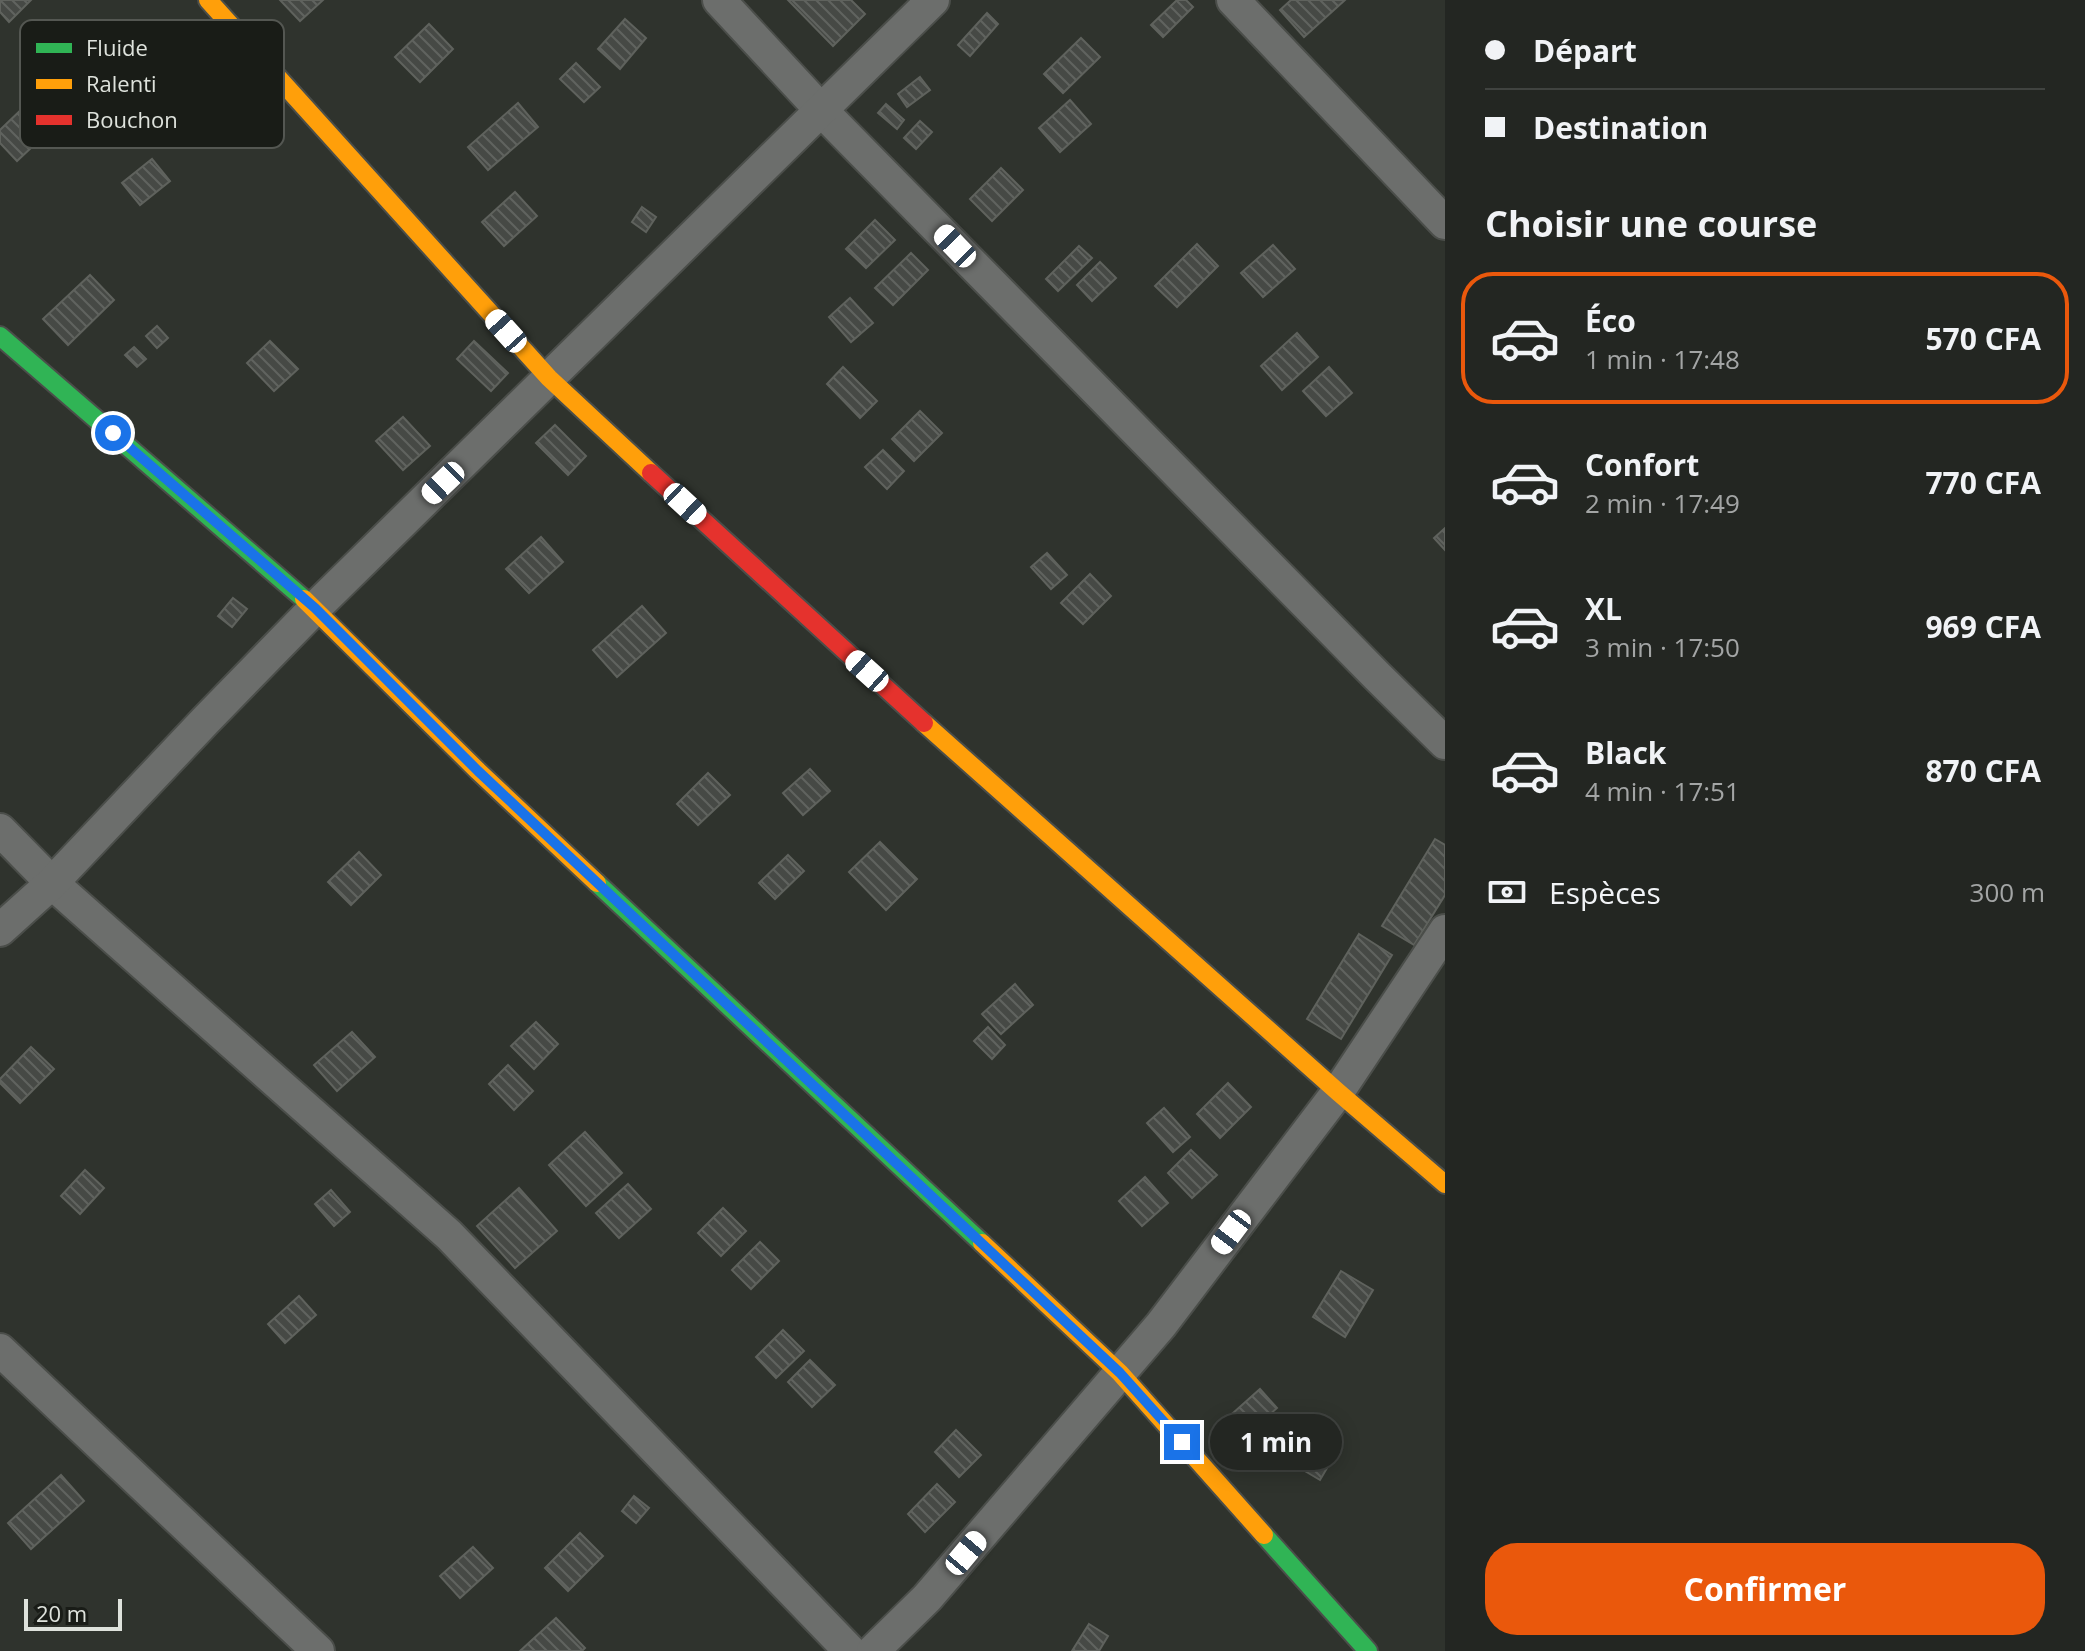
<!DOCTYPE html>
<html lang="fr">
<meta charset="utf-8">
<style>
:root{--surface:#232622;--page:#2b2e2a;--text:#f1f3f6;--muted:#a3a5a5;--line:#404340;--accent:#ea580c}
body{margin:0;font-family:"Open Sans",sans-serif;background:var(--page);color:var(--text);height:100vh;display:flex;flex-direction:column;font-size:30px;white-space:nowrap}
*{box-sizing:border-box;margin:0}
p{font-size:26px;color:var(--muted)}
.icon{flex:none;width:44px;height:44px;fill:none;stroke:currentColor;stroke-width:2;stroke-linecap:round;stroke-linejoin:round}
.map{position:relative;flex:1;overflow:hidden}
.side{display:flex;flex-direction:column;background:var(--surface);width:640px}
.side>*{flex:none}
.top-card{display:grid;align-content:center;height:176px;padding:0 40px;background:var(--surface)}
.scale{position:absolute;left:24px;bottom:20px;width:98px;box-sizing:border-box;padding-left:8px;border:4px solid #dee2dc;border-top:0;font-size:22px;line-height:28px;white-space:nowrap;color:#dee2dc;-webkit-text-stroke:6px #191c17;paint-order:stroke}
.end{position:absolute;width:36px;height:36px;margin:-18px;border:10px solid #1a73e8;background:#fff;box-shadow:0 0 0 4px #fff}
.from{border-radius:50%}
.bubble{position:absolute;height:56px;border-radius:28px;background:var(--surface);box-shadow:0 4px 20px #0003,0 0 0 2px var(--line);font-size:26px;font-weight:700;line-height:56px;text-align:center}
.car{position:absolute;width:24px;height:48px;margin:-24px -12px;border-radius:10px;box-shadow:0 0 6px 2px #0007;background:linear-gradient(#fff 24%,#345 0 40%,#fff 0 76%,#345 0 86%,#fff 0)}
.top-card b{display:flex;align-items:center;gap:28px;height:76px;font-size:30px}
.top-card b+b{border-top:2px solid var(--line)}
.top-card i{width:20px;height:20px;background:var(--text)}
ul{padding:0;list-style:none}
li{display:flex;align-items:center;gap:24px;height:132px;margin:0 16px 12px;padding:0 24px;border:4px solid transparent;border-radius:32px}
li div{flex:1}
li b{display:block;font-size:30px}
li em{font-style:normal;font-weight:700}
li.on{border-color:var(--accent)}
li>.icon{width:72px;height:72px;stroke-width:1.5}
h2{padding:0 40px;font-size:36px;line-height:96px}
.pay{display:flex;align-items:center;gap:20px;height:88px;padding:0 40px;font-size:30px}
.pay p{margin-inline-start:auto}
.button{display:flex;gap:16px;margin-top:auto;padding:16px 40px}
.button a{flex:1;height:92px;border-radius:32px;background:var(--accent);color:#fff;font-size:32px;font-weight:700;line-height:92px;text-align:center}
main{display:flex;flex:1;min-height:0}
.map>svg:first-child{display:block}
</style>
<main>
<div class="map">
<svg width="1445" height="1651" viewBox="0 0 1445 1651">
<defs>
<pattern id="building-back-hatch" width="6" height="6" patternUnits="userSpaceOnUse" patternTransform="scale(2)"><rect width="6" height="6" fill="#464945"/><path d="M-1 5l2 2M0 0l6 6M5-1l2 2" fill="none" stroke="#60635f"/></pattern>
</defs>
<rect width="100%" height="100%" fill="#2f332d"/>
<g fill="url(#building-back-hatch)" stroke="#5f625d" stroke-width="2">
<polygon points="0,0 31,0 9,22 0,12"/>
<polygon points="280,0 323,0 300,21"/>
<polygon points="788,0 851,0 865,14 833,46"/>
<polygon points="1177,0 1186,0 1193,7 1163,37 1151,25"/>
<polygon points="1291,0 1345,0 1304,37 1280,10"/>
<polygon points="987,13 998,24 970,56 958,45"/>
<polygon points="625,19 646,38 620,69 598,49"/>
<polygon points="429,24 453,49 420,82 395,57"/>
<polygon points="1081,38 1100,57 1063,93 1044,74"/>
<polygon points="576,63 600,87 584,102 560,79"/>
<polygon points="920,77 930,90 907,107 898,94"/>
<polygon points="1070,100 1091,124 1060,152 1039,128"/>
<polygon points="518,103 538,127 488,170 468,147"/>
<polygon points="886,104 904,120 897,129 878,113"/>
<polygon points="25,106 49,131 17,161 0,143 0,130"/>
<polygon points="920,121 932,132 916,149 904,138"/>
<polygon points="152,159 170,181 140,205 122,183"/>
<polygon points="1001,168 1023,190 992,221 970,199"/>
<polygon points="515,192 537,216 504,246 482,222"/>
<polygon points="642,207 656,217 646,232 632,222"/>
<polygon points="875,220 895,240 866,268 846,249"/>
<polygon points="1197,244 1218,266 1177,307 1155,286"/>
<polygon points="1273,245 1295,269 1263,297 1241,273"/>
<polygon points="1079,246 1092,258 1058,291 1046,279"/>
<polygon points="911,253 928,270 893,305 875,288"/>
<polygon points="1100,262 1116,278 1092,301 1077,285"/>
<polygon points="90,275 114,300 68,345 43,319"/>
<polygon points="850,298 873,323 851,342 829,317"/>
<polygon points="157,326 168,338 157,348 146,336"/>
<polygon points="1297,333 1318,357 1282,390 1261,366"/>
<polygon points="270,341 298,369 274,391 247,363"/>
<polygon points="474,341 508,373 491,391 457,359"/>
<polygon points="134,347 146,359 137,367 125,355"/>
<polygon points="843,367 877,401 860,418 827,384"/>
<polygon points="1329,367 1352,393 1326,416 1303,391"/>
<polygon points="920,411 942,433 914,461 892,439"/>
<polygon points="403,417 430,446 403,470 376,441"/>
<polygon points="555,425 586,456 568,475 536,443"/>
<polygon points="883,450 904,471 887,489 865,467"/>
<polygon points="1445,528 1445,550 1434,538"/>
<polygon points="541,537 563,562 529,593 506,569"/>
<polygon points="1047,553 1067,575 1051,589 1031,567"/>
<polygon points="1090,574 1111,596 1083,624 1061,603"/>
<polygon points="233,598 247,609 232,627 218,616"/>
<polygon points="642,606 666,633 617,677 593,650"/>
<polygon points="810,769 830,791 803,815 783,793"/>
<polygon points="708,773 730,795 698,825 677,804"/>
<polygon points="1435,839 1445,845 1445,895 1414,945 1382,926"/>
<polygon points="880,842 917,879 886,910 849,872"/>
<polygon points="359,852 381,875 351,905 328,882"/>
<polygon points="788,855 804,871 775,899 759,883"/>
<polygon points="1359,934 1392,955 1341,1039 1307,1019"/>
<polygon points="1015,984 1033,1005 1001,1034 982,1014"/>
<polygon points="536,1022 558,1044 534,1069 511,1046"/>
<polygon points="988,1027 1005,1045 992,1059 974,1041"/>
<polygon points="352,1032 375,1057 337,1091 314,1065"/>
<polygon points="31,1047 54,1069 20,1103 0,1083 0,1079"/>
<polygon points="508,1065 533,1091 514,1110 489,1084"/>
<polygon points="1228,1083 1251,1107 1220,1138 1197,1114"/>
<polygon points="1164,1108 1190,1137 1173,1152 1147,1123"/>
<polygon points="585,1132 622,1173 586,1206 549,1165"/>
<polygon points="1191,1150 1217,1175 1192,1198 1168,1173"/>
<polygon points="85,1170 104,1188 80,1214 61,1196"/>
<polygon points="1145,1177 1168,1203 1142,1226 1119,1201"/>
<polygon points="628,1184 651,1209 619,1238 596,1213"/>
<polygon points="519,1188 557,1231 515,1268 477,1226"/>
<polygon points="331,1190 350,1212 334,1226 315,1204"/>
<polygon points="723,1208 746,1231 721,1256 698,1233"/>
<polygon points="760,1242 779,1261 751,1289 732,1270"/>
<polygon points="1341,1271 1373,1290 1345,1337 1313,1317"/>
<polygon points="299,1296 316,1315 285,1343 268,1324"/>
<polygon points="783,1330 804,1351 776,1378 756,1357"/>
<polygon points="810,1360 835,1385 812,1407 788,1382"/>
<polygon points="1260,1389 1277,1408 1241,1440 1224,1421"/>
<polygon points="956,1430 981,1455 959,1477 935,1452"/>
<polygon points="1314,1430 1340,1446 1320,1480 1293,1464"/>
<polygon points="61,1475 84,1501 31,1549 8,1523"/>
<polygon points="937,1484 955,1502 925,1532 908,1514"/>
<polygon points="634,1496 649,1508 636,1523 622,1511"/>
<polygon points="580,1533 603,1556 568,1591 545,1568"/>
<polygon points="473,1547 493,1568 460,1598 440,1576"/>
<polygon points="556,1618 585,1648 582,1651 520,1651"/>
<polygon points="1089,1624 1108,1636 1099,1651 1072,1651"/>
</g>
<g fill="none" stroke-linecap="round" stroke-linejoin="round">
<defs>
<g id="street">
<polyline points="719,0 821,110 1377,676 1445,743"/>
<polyline points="1233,0 1445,223"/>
<polyline points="0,830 52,883 449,1235 850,1651"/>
<polyline points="0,930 52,883 206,720 315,608 933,0"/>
<polyline points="0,1350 318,1651"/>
<polyline points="873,1651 927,1598 1161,1325 1338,1092 1445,931"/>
</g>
<g id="fast">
<polyline points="0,336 304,599"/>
<polyline points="597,883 982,1243"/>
<polyline points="1264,1535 1368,1651"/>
</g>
<g id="slow">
<polyline points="208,0 549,378 651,473"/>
<polyline points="304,599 478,771 597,883"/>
<polyline points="924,723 1338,1092 1445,1184"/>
<polyline points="982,1243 1120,1373 1264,1535"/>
</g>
<polyline id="jam" points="651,473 924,723"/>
</defs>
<use href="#street" stroke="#4b4e4a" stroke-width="36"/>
<use href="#fast" stroke="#4b4e4a" stroke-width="22"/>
<use href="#slow" stroke="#4b4e4a" stroke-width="22"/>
<use href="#jam" stroke="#4b4e4a" stroke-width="22"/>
<use href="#street" stroke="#6c6e6c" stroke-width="32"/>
<use href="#fast" stroke="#30b455" stroke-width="18"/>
<use href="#slow" stroke="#ff9f0a" stroke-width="18"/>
<use href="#jam" stroke="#e5322d" stroke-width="18"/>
</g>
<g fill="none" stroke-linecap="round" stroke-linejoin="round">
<polyline stroke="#1a73e8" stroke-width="10" points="113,433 315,608 478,771 1120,1373 1182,1442"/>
</g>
<rect x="20" y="20" width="264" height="128" rx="12" fill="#191c17" stroke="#545752" stroke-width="2"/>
<rect x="36" y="43" width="36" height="10" fill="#30b455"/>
<rect x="36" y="79" width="36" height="10" fill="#ff9f0a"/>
<rect x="36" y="115" width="36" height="10" fill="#e5322d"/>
<g font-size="22" fill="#dee2dc">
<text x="86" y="56">Fluide</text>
<text x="86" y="92">Ralenti</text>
<text x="86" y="128">Bouchon</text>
</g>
</svg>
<div class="scale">20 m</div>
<i class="end from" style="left:113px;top:433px"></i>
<i class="end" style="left:1182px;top:1442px"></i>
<div class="bubble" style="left:1210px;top:1414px;width:132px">1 min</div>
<i class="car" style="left:955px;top:246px;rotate:316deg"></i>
<i class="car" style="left:506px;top:331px;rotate:318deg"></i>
<i class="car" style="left:443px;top:483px;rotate:226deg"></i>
<i class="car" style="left:685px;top:504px;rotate:133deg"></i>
<i class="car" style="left:867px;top:671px;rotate:312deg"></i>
<i class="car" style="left:1231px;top:1232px;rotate:217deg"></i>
<i class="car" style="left:966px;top:1553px;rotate:40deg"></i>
</div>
<section class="side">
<div class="top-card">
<b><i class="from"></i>Départ</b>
<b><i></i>Destination</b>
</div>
<h2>Choisir une course</h2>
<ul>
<li class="on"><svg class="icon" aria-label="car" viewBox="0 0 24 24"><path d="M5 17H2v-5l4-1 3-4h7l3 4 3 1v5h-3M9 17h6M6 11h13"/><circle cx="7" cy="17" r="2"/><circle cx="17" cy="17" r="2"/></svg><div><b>Éco</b><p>1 min · 17:48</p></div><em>570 CFA</em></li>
<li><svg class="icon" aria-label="car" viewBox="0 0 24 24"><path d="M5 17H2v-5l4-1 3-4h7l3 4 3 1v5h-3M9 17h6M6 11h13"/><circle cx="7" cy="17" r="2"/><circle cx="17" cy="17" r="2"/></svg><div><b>Confort</b><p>2 min · 17:49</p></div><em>770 CFA</em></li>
<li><svg class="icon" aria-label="car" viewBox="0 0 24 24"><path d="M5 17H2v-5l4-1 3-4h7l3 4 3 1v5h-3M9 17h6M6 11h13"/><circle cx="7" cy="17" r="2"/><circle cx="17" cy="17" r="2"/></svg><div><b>XL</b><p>3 min · 17:50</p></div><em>969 CFA</em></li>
<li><svg class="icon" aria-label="car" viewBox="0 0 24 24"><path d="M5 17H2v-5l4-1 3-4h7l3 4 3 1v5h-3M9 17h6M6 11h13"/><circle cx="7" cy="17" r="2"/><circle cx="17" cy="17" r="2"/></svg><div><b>Black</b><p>4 min · 17:51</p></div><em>870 CFA</em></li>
</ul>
<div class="pay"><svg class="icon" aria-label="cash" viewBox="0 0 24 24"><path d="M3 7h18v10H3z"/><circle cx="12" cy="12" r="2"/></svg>Espèces<p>300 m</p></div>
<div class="button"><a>Confirmer</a></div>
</section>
</main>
